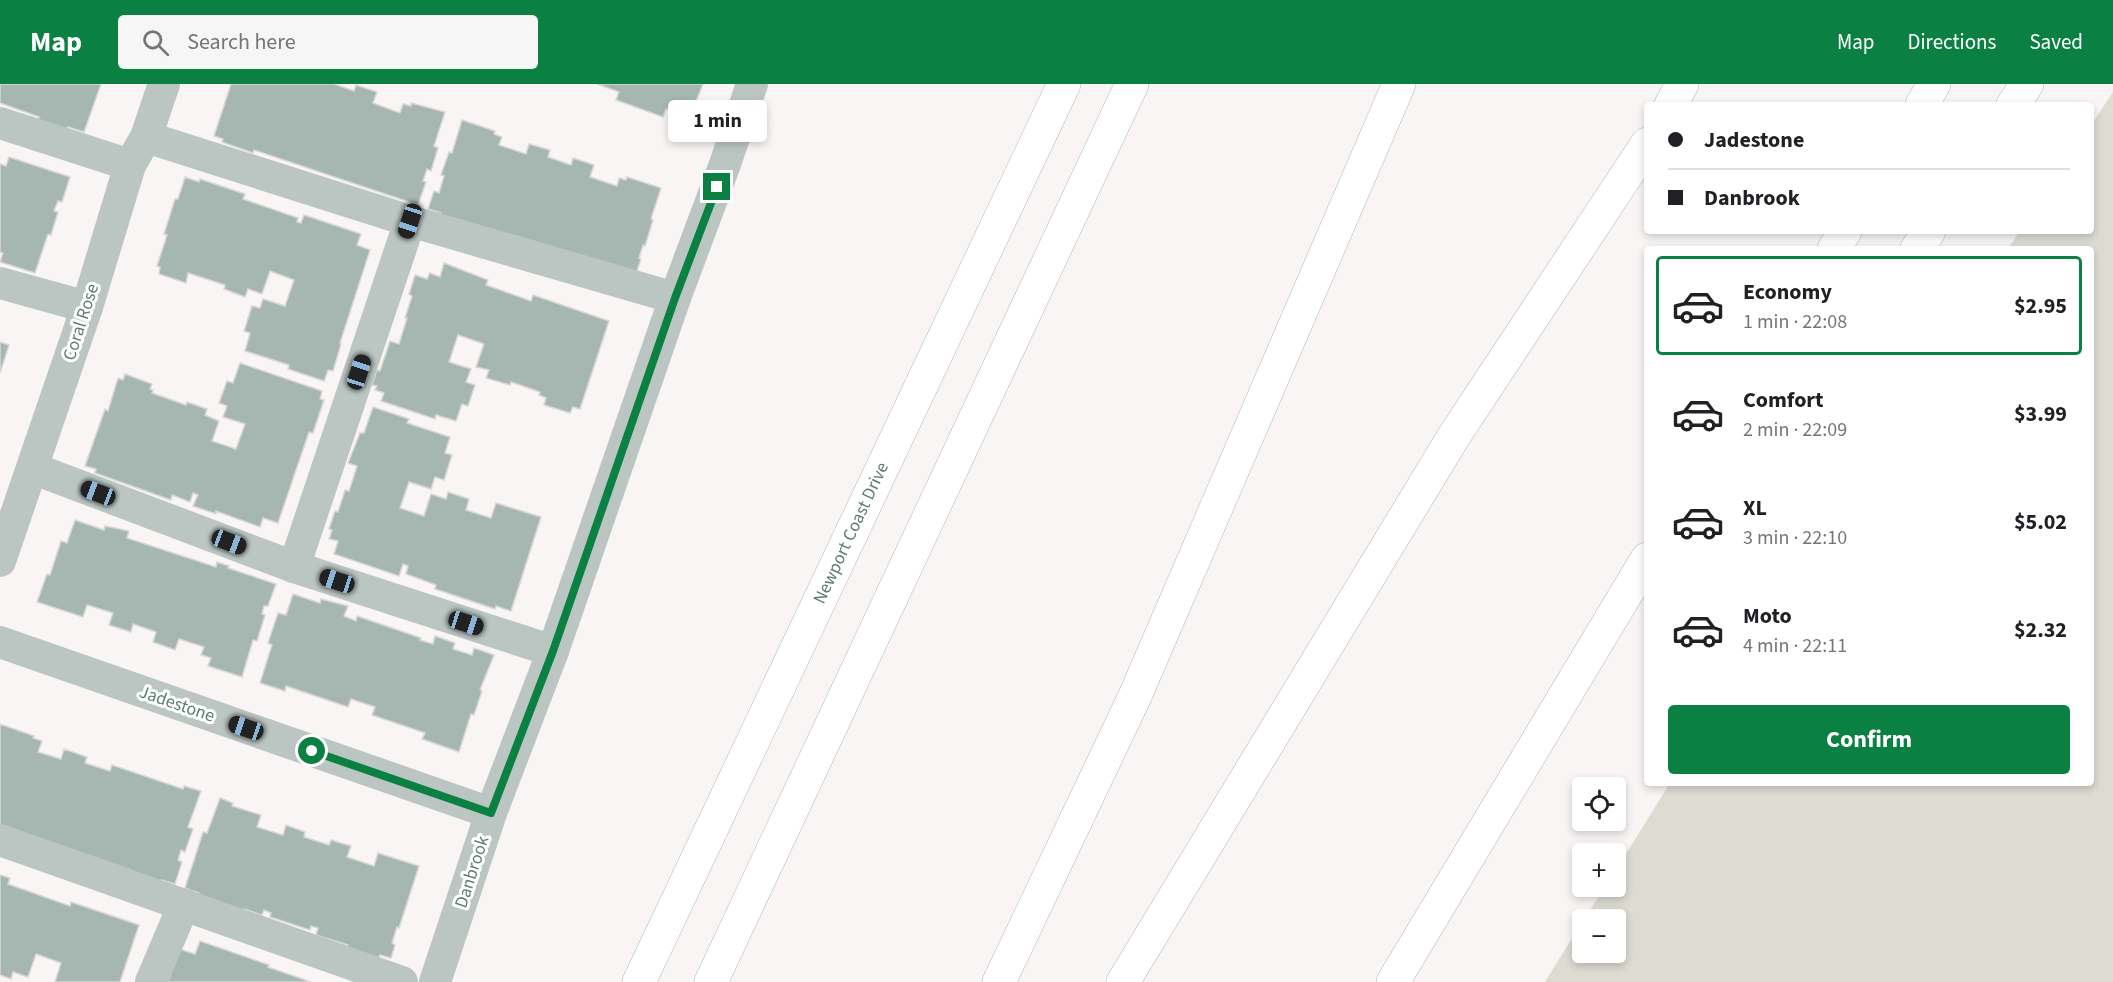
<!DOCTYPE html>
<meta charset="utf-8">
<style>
:root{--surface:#fff;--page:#f6f6f6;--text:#202124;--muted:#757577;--line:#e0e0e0;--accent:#0b8043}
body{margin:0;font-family:"Source Sans 3",sans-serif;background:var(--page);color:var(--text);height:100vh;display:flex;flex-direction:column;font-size:22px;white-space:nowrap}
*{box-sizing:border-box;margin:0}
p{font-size:20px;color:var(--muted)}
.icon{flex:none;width:33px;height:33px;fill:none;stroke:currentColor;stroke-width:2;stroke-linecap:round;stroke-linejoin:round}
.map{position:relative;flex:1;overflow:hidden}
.side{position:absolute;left:1644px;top:162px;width:450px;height:540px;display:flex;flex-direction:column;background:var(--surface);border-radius:6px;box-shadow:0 3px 9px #0003}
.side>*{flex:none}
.guide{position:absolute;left:1644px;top:18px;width:450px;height:132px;border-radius:6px;box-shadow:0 3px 9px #0003;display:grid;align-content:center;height:132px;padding:0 24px;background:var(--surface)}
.buttons{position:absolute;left:1572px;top:693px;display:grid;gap:12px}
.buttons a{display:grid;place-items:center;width:54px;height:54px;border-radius:6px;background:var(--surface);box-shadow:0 3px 9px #0003;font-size:30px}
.end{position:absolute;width:27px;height:27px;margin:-14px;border:8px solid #0b8043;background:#fff;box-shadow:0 0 0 3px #fff}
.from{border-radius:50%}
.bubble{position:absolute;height:42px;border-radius:6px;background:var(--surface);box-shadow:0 3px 9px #0003;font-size:20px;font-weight:700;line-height:42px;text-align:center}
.car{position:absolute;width:18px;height:36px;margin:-18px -9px;border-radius:8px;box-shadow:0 0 4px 2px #0007;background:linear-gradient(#222 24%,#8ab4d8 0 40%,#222 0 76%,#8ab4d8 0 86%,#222 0)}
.guide b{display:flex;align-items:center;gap:21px;height:57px;font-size:22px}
.guide b+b{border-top:2px solid var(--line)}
.guide i{width:15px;height:15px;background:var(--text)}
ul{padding:10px 0 0;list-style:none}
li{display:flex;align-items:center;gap:18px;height:99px;margin:0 12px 9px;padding:0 12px;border:3px solid transparent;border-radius:6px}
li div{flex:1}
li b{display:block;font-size:22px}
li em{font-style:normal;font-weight:700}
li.current{border-color:var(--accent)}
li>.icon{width:54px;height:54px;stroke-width:1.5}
.primary-button{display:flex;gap:12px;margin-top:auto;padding:12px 24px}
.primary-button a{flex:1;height:69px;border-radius:6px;background:var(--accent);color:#fff;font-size:24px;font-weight:700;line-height:69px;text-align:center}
header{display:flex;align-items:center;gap:36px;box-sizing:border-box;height:84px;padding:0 30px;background:var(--accent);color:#fff}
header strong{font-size:28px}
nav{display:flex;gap:33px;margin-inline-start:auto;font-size:21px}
.search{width:420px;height:54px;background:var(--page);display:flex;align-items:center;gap:15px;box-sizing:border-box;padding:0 21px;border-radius:6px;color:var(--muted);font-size:22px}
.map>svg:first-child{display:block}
</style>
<header>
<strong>Map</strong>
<div class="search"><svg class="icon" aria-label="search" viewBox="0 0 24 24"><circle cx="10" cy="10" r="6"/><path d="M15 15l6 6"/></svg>Search here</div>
<nav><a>Map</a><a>Directions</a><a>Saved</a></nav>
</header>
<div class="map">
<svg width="2113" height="898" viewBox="0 0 2113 898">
<rect width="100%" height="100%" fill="#f8f5f4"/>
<polygon fill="#dddcd3" points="2113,8 2113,898 1545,898 1582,838 1582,868 1616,868 1616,836 1584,835 1605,803 1616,802 1616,786 1670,699 2091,699 2091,165 2008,165 2020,147 2091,147 2091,41"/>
<g fill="#a6b7b2" stroke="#d9d7d7" stroke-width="1.5">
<polygon points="0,0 101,0 84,48 68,43 66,48 37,38 39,33 0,19"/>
<polygon points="231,0 334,0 354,7 356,1 377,8 373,19 400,29 403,20 411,22 411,19 445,28 434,62 438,64 431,87 427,85 423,97 426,98 418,121 254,66 253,69 222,58 223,55 214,52"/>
<polygon points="597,0 703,0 690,32 666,25 663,33 616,16 619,8"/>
<polygon points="462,36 495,47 494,50 502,53 499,61 526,70 529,60 550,66 548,73 571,81 573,74 594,81 590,93 617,102 619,94 626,96 627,93 661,104 651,135 653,136 645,162 643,161 639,174 641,175 635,193 440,133 441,129 428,125 434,107 439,109 444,92 441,91 449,68 452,69"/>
<polygon points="9,73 70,93 62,118 58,117 54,127 58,128 51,151 48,150 35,189 0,178 3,169 0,168 0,80 6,82"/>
<polygon points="185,93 199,98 200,95 245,110 243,115 298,134 297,138 301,139 304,131 361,150 357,161 370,166 340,259 341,260 333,287 328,286 324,297 288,285 289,281 245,267 250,249 244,247 252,222 260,224 263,215 285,222 294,196 270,187 262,210 248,205 245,213 224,205 225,201 188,189 186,199 159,190 160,183 157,182 167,151 164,150 175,115 178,115"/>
<polygon points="444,179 488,196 486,201 531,217 533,211 609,237 580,325 573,323 570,329 544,321 546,314 539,311 540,308 511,298 510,301 486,294 489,286 476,283 484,260 458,251 449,278 471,285 466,298 475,301 468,322 462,320 456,337 436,331 435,335 381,317 384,309 375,306 377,302 372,301 377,286 380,287 390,257 399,260 407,234 405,234 412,212 409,210 415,191 427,195 430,189 440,193"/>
<polygon points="0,258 9,261 0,289"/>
<polygon points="240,279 322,307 320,315 324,316 313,349 309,348 278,439 263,434 260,443 216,427 216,430 193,422 198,411 193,409 190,418 172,411 171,416 95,389 96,385 85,382 105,325 108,327 118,294 123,296 125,290 152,300 150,305 153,306 152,309 186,321 187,318 207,325 205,331 219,337 212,357 236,365 245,340 223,333 227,322 219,319 227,297 233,299"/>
<polygon points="373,323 409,335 407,339 450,353 445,369 452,371 444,396 435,393 431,405 409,398 400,424 424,432 431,410 446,415 448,408 469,415 466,426 491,434 496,419 541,433 511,527 496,522 495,525 435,505 436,501 406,490 408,482 403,480 399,492 334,470 338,457 329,455 332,446 329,445 335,427 338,428 345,406 349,407 357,382 348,379 360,349 364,349"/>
<polygon points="75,436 104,446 105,442 129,447 127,454 216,483 217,478 229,482 228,484 276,500 268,522 264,522 262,530 265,531 257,557 253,556 242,593 208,582 211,574 201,571 204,563 179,555 175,566 153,558 156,548 133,540 131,548 109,541 113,529 87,521 83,533 37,518 47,490 50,491 61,457 67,459"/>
<polygon points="293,510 320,519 321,515 348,522 344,532 356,537 357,532 421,554 420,556 433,560 435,552 455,559 453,565 472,571 474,564 494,571 480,606 482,607 474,631 471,630 459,668 422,655 425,649 372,631 375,623 351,615 348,623 286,602 285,607 260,599 272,561 268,559 278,529 286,531"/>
<polygon points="0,640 34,652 33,654 42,657 38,668 61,675 64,665 87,673 85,679 110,687 112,681 183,705 184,702 201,707 188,743 193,745 185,768 181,766 178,776 182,778 175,800 161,796 160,799 130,789 131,786 12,746 0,746"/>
<polygon points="220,714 233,719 232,722 261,731 257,743 283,751 286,741 305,748 304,753 329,761 331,756 351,762 347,773 374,782 378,769 419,782 399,844 397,843 392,859 395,861 391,874 380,871 379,874 347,864 348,861 316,851 318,844 311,842 310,846 270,833 271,829 264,826 262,831 244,825 244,827 198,812 199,809 185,804 203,748 207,749"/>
<polygon points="0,791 10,794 8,800 70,822 71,818 139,841 120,898 55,898 61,879 36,870 28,893 13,888 11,895 0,891"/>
<polygon points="200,857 269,881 268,883 311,898 168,898 179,865 195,870"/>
</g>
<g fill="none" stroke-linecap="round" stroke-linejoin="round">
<defs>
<g id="primary">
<polyline points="639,898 1064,0"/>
<polyline points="711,898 1132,0"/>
</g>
<g id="motorway">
<polyline points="1671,21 1682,0"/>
<polyline points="1922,21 1934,0"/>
<polyline points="2013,21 2027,0"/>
<polyline points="1834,165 1845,147"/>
<polyline points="1917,165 1929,147"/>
<polyline points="999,898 1135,612 1399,0"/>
<polyline points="1123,898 1454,352 1647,60"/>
<polyline points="1393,898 1647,475"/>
</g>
</defs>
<use href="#primary" stroke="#afbab7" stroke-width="34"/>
<use href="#motorway" stroke="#afb9b6" stroke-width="34"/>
<g stroke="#bbc6c3" stroke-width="32">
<polyline points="0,39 130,81"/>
<polyline points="146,53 410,137 675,214"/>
<polyline points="0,199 87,223"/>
<polyline points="32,384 294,483 553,567"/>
<polyline points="0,477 87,223 130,81 146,53 164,0"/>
<polyline points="294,483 410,137"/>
<polyline points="0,558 491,729"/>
<polyline points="0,756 402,898"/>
<polyline points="151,898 184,820"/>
<polyline points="435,898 491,729 553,567 675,214 725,80 752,0"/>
</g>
<use href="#primary" stroke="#fff" stroke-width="33"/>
<use href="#motorway" stroke="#fff" stroke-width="33"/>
</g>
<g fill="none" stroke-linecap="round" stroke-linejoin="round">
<polyline stroke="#0b8043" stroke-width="8" points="312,667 491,729 553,567 675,214 717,103"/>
</g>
<g text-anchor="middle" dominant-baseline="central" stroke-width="6" stroke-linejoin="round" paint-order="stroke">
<g font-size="18" fill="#5c7c73" stroke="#fff">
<text transform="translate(81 238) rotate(-72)">Coral Rose</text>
<text transform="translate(851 449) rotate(-65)">Newport Coast Drive</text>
<text transform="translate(177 620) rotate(19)">Jadestone</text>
<text transform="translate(472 788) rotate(-72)">Danbrook</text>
</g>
</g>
</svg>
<div class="buttons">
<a><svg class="icon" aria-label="locate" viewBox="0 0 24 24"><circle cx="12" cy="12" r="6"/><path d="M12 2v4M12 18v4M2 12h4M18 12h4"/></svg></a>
<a>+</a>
<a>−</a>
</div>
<i class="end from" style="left:312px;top:667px"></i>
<i class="end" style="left:717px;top:103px"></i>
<div class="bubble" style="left:668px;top:16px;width:99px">1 min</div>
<i class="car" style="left:410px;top:137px;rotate:198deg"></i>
<i class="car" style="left:359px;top:288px;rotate:18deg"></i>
<i class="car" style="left:98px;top:409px;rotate:291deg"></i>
<i class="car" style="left:229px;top:458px;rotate:111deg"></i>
<i class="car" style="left:337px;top:497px;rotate:288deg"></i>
<i class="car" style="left:466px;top:539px;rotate:108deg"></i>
<i class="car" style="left:246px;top:644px;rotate:289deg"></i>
<div class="guide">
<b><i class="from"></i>Jadestone</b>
<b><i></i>Danbrook</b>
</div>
<section class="side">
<ul>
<li class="current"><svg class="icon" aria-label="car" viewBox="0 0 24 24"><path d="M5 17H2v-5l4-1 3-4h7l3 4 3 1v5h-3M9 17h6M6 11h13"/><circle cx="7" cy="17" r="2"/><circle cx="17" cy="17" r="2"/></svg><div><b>Economy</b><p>1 min · 22:08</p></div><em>$2.95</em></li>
<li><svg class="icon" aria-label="car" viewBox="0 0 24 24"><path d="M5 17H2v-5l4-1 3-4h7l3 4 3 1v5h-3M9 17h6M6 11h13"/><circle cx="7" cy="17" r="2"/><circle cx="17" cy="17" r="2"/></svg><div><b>Comfort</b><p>2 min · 22:09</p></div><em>$3.99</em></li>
<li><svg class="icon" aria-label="car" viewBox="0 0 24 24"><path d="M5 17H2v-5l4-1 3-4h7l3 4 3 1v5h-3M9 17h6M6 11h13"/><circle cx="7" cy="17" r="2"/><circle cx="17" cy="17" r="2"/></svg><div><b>XL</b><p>3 min · 22:10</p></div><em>$5.02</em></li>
<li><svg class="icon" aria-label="car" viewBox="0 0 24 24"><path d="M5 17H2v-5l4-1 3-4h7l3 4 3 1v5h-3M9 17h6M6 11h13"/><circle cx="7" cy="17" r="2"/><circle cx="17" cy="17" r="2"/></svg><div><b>Moto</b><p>4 min · 22:11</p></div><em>$2.32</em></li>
</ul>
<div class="primary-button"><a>Confirm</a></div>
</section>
</div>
